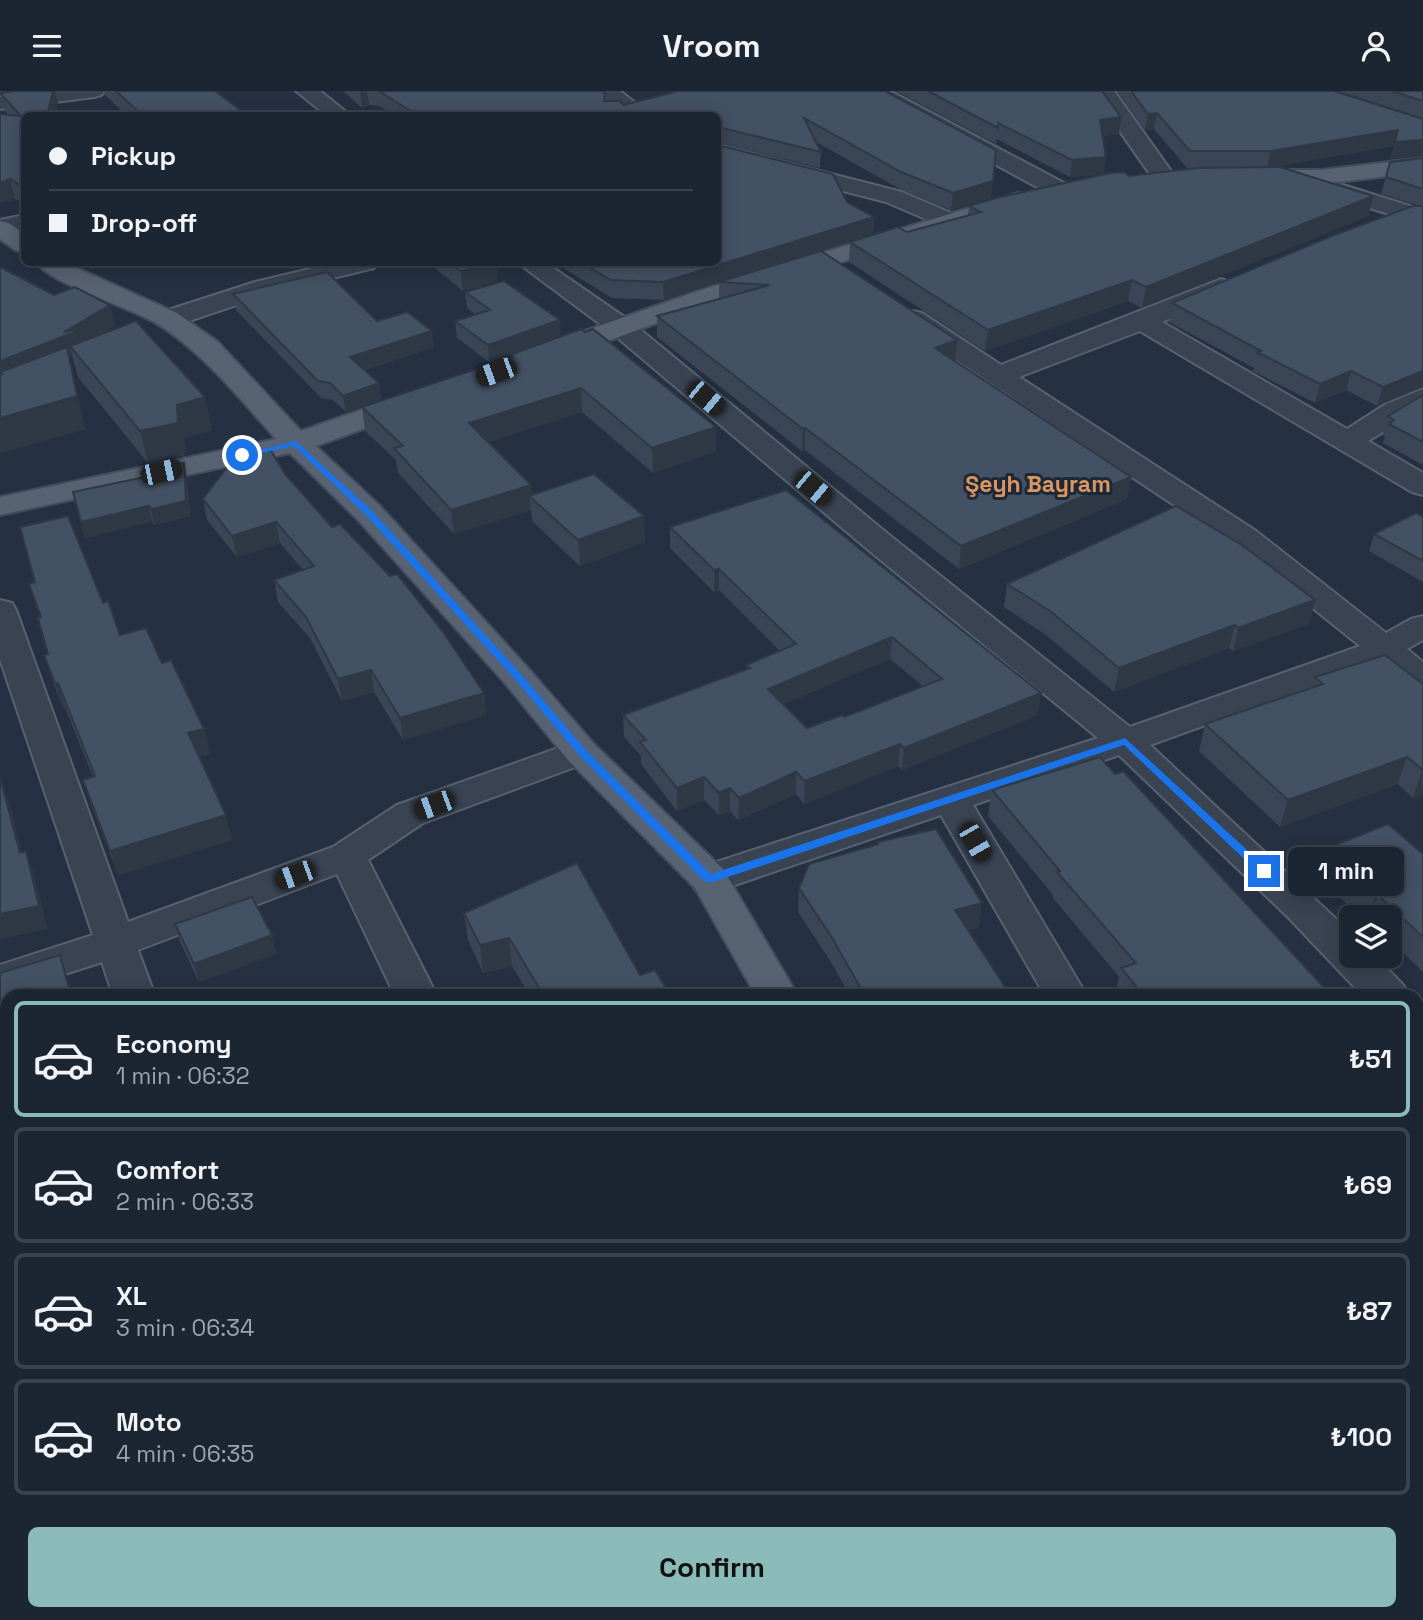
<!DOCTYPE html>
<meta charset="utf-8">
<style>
:root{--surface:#1c2532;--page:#29313e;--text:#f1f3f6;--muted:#a0a5ac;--line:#3a424d;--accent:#8bbbb9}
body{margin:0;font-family:"Space Grotesk",sans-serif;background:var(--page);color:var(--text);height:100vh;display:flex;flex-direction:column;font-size:26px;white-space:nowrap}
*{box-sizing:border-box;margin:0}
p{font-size:23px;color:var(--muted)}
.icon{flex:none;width:38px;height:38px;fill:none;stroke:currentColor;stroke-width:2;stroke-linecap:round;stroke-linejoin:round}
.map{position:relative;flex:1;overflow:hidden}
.details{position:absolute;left:0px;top:898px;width:1424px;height:632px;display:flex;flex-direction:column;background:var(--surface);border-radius:21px 21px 0 0;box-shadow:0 4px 18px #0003,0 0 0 2px var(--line)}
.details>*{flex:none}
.guide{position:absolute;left:21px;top:21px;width:700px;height:154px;border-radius:10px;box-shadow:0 4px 18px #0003,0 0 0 2px var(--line);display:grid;align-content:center;height:154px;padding:0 28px;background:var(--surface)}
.buttons{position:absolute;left:1339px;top:814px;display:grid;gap:14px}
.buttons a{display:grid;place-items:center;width:63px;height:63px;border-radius:10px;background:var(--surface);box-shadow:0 4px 18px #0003,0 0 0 2px var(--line);font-size:35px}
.end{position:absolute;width:32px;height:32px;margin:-16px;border:9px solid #1a73e8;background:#fff;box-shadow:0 0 0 4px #fff}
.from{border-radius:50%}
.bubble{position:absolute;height:49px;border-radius:10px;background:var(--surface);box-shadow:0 4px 18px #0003,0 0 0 2px var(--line);font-size:23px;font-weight:700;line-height:49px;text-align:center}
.car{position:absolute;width:21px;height:42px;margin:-21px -10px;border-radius:9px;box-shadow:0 0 5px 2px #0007;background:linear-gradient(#222 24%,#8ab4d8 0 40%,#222 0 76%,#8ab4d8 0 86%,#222 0)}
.guide b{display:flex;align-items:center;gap:24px;height:66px;font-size:26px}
.guide b+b{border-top:2px solid var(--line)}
.guide i{width:18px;height:18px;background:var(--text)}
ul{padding:12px 0 0;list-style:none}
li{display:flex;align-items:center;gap:21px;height:116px;margin:0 14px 10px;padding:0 14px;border:4px solid var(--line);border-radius:10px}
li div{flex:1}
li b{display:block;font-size:26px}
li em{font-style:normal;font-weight:700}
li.current{border-color:var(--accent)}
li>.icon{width:63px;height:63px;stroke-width:1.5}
.cta{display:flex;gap:14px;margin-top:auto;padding:14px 28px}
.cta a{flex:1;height:80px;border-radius:10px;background:var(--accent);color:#111;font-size:28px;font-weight:700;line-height:80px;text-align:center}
header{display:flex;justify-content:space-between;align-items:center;height:91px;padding:0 28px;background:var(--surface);font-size:32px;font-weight:700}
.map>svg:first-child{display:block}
</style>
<header><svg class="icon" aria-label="menu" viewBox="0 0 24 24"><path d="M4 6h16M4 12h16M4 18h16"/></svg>Vroom<svg class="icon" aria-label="person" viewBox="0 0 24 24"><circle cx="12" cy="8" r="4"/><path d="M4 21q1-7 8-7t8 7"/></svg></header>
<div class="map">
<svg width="1423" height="1529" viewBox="0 0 1423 1529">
<rect width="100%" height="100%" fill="#253142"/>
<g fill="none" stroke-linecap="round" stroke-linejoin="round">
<defs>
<g id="minor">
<polygon points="44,0 105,0 101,4 94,6 0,18 0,6"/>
<polygon points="296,0 320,0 350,24 326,24"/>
<polygon points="595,0 620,0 651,24 627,24"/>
<polygon points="863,0 890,0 1064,92 1068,97 1064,102 1048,102 867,4"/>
<polygon points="1092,0 1114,0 1176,87 1172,92 1156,92"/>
<polygon points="718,54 902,101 958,125 962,130 958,135 950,137 942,135 886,111 718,68"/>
<polygon points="1321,87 1423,119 1423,134 1313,99 1309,94 1313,89"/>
<polygon points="24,124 24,138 0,143 0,129"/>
<polygon points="335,172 377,172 374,177 272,202 177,234 168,236 159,234 155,228 159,222 255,191"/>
<polygon points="518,172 546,172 630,230 888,443 1130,636 1360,555 1234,454 904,234 900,228 904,222 913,220 922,222 1001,274 1221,188 1230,191 1234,196 1230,201 1162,231 1347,338 1386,313 1423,298 1423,317 1368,350 1423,382 1423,404 1412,401 1140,240 1019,286 1256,440 1386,542 1411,528 1423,525 1423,549 1407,558 1423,571 1423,599 1411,595 1380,571 1150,654 1351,842 1351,864 1374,864 1403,894 1409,905 1363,905 1289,827 1119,664 973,714 1087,905 1045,905 941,724 723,798 709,801 695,798 689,788 695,778 1098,647 866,457 612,242"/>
<polygon points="0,509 12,512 16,519 128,831 333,756 397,714 581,649 594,653 599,661 594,669 423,732 368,769 437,905 395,905 337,783 138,859 155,905 113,905 102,871 0,904 0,874 93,844 0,568"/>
<polygon points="1418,920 1423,922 1423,957 1418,955"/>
<polygon points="7,1295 7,1342 0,1344 0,1297"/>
<polygon points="1423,1433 1423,1485 1418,1486 1418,1434"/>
<polygon points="495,1522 551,1522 553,1529 497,1529"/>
<polygon points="1103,1522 1183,1522 1180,1529 1100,1529"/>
</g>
<g id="major">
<polygon points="1423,67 1423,81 1321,93 1258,93 1250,91 1246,86 1250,81 1258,79 1321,79"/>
<polygon points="1018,102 1026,104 1030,109 1026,114 722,208 559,268 549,270 539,268 535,262 539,256 704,198"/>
<polygon points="0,130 9,132 24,143 24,161 15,159 0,148"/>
<path d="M37,172H66L177,222L218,251L301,340L404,304L414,302L424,304L428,310L424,316L316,355L380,415L528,577L594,653L723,778L798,905H756L695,797L568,669L504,591L358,429L290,362L0,424V406L276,348C240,308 206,265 161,235C134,217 52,194 37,172Z"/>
<polygon points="1043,1522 1099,1522 1102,1529 1046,1529"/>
</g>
</defs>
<use href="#minor" stroke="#57616f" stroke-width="4"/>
<use href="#major" stroke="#434c5b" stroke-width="4"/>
<use href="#minor" fill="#394352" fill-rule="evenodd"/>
<use href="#major" fill="#576272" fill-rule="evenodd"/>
</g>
<g fill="#3a4656" fill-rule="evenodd">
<polygon points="0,0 55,0 58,13 24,24 24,112 15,108 0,112 0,23 8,24 5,20"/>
<polygon points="104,0 215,0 247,24 126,24 105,4"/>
<polygon points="343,0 601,0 605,3 606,10 624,14 885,0 991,107 951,119 900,98 816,51 821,61 820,77 718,52 718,24 394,24 379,15 369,14 362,17"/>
<polygon points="896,0 1102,0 1119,43 1103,45 1104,83 1070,86 997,48 996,53"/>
<polygon points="1117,0 1334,0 1423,28 1390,68 1394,55 1270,76 1373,105 1368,125 1142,217 1128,210 985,260 849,171 850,151 907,141 968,125 969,115 1129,85 1193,77 1187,77 1154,38 1145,39"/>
<polygon points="1338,0 1423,0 1423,27"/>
<polygon points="1423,67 1423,296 1377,315 1346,299 1315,312 1253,280 1254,277 1169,231 1172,212 1420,115 1381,103 1390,71"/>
<polygon points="847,111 874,126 873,143 809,164 957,249 955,270 1127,408 959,478 805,359 802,360 657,246 657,225 719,208 719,192 664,209 612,207 565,178 564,172 718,172"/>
<polygon points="429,172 496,172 497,190 463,200"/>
<polygon points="0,176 54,204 110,214 115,234 102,243 212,339 184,347 185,364 148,372 78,286 72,265 69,266 85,338 0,362"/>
<polygon points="465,201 561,245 716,336 716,360 653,382 582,321 488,351 531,394 531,404 645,451 580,475 532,430 531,419 454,443 398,382 396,369 365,340 362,316 510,267 510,264 489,271 457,247 455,230 476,224 467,217"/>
<polygon points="233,203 377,230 434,256 364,279 379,292 381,309 346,321 333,309 321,307 236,219"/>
<polygon points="1423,304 1423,374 1383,352 1385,346 1383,344 1388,325"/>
<polygon points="160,377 187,387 190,425 154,434 152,430 85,447 81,431 161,382"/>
<polygon points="285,383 484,602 486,624 403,649 374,601 342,610 310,547 278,511 274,489 303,479 280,452 237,466 207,429 203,408"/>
<path d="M786,399L1038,624L902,679L898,675L804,713L796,703L738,729L730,720L719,724L704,709L677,720L641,673V665L624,646L623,624L746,578V574L780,560L719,499L714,501L670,457V436ZM890,568L923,595L844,626L807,637L783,613Z"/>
<polygon points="1423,426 1423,491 1369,460 1374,443"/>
<polygon points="29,493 103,512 120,544 162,572 204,638 210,662 199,666 232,749 118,784 91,713 83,689 93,686 65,616 63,617 52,588 44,564 48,563 40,527"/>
<polygon points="1007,493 1315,509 1309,533 1233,560 1229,557 1114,601 1046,544 1004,516"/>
<polygon points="1315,586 1423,593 1423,703 1413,707 1398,693 1280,736 1199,660 1205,633 1312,597"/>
<polygon points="1115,683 1332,905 1116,905 1115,903 1119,886 1053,807 1053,804 988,725 992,699"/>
<polygon points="877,751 979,836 968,839 1011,905 850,905 829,868 798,821 799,797 876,754"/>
<polygon points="1323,759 1423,763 1423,881 1390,849 1390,826 1361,826 1315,784"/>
<polygon points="464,822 640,884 671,905 530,905 512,875 483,882 468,849"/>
<polygon points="175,833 272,844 276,863 199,891 180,851"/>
<polygon points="1319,1522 1418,1522 1423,1529 1316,1529"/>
</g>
<g fill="#2f3946">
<polygon points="53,0 55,0 58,13 56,24 48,20"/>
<polygon points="362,0 367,0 369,14 362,17 360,1"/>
<polygon points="1157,22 1154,38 1145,39 1148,23"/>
<polygon points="1121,26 1119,43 1098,46 1100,29"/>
<polygon points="1398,39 1423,49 1423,65 1390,68 1394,55 1267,77 1271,60"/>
<polygon points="1106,66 1104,83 1070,86 1072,69"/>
<polygon points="10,88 15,108 0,112 0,92"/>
<polygon points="993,90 991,107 951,119 953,102"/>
<polygon points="1373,105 1368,125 1142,217 1146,196"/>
<polygon points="874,126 873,143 664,209 663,191"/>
<polygon points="492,172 496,172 497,190 463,200 461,180"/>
<polygon points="1132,189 1128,210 985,260 988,239"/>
<polygon points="110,214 115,234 93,248 70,255 72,265 69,266 85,338 0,362 0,327 2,283 0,281 0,270 64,241"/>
<polygon points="560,229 561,246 489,271 488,254"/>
<polygon points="432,240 434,256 353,282 350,266"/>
<polygon points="957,249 955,271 935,257"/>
<polygon points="1351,280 1346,299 1315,312 1320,293"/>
<polygon points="1423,280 1423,296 1377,315 1383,296"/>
<polygon points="379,292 381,309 346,321 343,305"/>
<polygon points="581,297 582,321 471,356 469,332"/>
<polygon points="205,306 212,339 184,347 185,364 148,372 140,340 177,314"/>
<polygon points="716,336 716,360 653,382 652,357"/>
<polygon points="805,337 805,359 802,360 803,338"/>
<polygon points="184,372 187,387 190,425 154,434 151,418"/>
<polygon points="1131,386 1127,408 959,478 961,455"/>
<polygon points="531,394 532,407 529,405 531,419 454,443 451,419"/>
<polygon points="149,415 152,430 85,447 81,431"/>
<polygon points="644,425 645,451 580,475 578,449"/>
<polygon points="276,431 280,452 237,466 232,445"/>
<polygon points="719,478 719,499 714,501 714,479"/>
<polygon points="1315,509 1309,533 1233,560 1238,537"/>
<polygon points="1235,534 1229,557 1114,601 1119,577"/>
<polygon points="892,546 890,568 768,620 768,598"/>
<polygon points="371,579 374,601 342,610 338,588"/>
<polygon points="55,592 58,592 65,616 63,617"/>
<polygon points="484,602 486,624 403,649 400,627"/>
<polygon points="1041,602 1038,624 902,679 904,657"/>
<polygon points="204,638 210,662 195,667 188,642"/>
<polygon points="900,653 898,675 804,713 805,690"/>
<polygon points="1407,666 1398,693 1280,736 1288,709"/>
<polygon points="1422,679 1423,703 1413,707"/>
<polygon points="796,681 796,703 738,729 739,707"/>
<polygon points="0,685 10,714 28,785 20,762"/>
<polygon points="704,686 704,709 677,720 677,697"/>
<polygon points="730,697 730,720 719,724 719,702"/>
<polygon points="226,724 232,749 118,784 110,760"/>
<polygon points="26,760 34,783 48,838 0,848 0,823"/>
<polygon points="1378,804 1370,826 1368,826 1375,805"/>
<polygon points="982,812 979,836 952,842 955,819"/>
<polygon points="272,844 276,863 199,891 194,873"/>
<polygon points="509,847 512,875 483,882 480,854"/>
<polygon points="60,864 69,891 73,905 71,905"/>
<polygon points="1423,1110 1423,1133 1418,1134 1418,1111"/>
<polygon points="7,1219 7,1236 0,1221"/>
</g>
<g fill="#435164" stroke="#2f3946" stroke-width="2" fill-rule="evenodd">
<polygon points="15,0 53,0 48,20 73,24 24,24 24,96 10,88 0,92 0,23 21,25 0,2"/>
<polygon points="116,0 215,0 247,24 142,24"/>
<polygon points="379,0 601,0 605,3 604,10 619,10 624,14 678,0 885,0 996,59 993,90 953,102 901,81 804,27 821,61 718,36 718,24 417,24"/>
<polygon points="928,0 1102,0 1121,26 1100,29 1106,66 1072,69 998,32 998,37"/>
<polygon points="1131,0 1334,0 1423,28 1423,49 1395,51 1398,39 1271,60 1190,60 1157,22 1148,23"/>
<polygon points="1392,0 1423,0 1423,10"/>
<polygon points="718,54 833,83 847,111 874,126 663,191 611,189 582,172 718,172"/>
<polygon points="1423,67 1423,98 1386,86 1390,71"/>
<polygon points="1280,76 1373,105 1146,196 1132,189 988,239 850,151 898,136 907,141 981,121 969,115 996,107 1110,82 1124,81 1129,85 1197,77"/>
<polygon points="1413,115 1423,115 1423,280 1383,296 1351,280 1320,293 1257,261 1261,260 1172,212 1334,144"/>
<polygon points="821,160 957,249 935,257 1131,386 961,455 805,337 803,338 657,225 770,194 719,191"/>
<polygon points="450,172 492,172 461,180"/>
<polygon points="0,176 54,204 75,196 110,214 64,241 90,235 0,270"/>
<polygon points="327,181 377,230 407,221 432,240 350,266 379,292 343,305 330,292 318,290 233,203"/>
<polygon points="504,190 560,229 488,254 455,230 490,219 465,201"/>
<polygon points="136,230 205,306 177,314 178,332 140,340 70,255"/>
<polygon points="581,238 585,241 593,238 716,336 652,357 581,297 469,332 531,394 451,419 394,357 403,355 362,316 513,266 510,264"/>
<polygon points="67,256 77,305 0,327 0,283 2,283 0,281"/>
<polygon points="1423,304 1423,351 1389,333 1394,329 1388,325"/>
<polygon points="270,358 285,383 332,436 340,433 390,485 397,483 443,541 484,602 400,627 371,579 338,588 306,526 274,489 314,475 276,431 232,445 203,408 234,367"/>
<polygon points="184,372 186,410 151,418 149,415 81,431 73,401 164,382 160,377"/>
<polygon points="594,383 644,425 578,449 529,405"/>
<path d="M786,399L1041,602L904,657L900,653L805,690L796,681L739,707L730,697L719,702L704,686L677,697L640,651L646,649L623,624L750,577L746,574L796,553L719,478L714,479L670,436ZM892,546L942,588L844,626L842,624L807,637L768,598Z"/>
<polygon points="1176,415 1242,454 1315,509 1238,537 1235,534 1119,577 1050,520 1007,493"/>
<polygon points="1416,422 1423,426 1423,470 1374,443"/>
<polygon points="68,425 103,512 108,510 120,544 146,537 162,572 171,569 204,638 188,642 226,724 110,760 83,689 95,685 58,592 55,592 44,564 48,563 38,527 41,526 29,493 35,491 20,436"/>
<polygon points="1385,564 1423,593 1423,679 1407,666 1288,709 1205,633 1323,593 1315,586"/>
<polygon points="1100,666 1115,683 1123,680 1332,905 1144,905 1121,877 1136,872 1057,781 1060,780 992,699"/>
<polygon points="0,686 20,762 26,760 39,815 0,823"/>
<polygon points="1388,733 1423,763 1423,846 1378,804 1375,805 1323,759"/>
<polygon points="936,738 982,812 955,819 1011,905 865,905 831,845 799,797 809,773 878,753 877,751"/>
<polygon points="577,772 640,884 655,879 671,905 544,905 509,847 480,854 464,822"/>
<polygon points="252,806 272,844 194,873 175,833"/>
<polygon points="60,864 71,905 7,905 7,1219 0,1221 0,882"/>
<polygon points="1418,1012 1419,1013 1423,1013 1423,1110 1418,1111"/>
<polygon points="1423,1490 1423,1529 1330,1529 1326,1522 1418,1522 1418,1491"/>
</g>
<polygon fill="#1a73e8" points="296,350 372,420 520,582 585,658 711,783 1125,647 1270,780 1268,783 1260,783 1124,654 713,791 705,791 578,663 513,586 366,424 294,355 242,366 238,364"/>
<g text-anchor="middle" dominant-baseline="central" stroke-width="6" stroke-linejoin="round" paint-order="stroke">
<g font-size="23" font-weight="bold" fill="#db9762" stroke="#1e2837">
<text x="1038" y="393">Şeyh Bayram</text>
</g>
</g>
</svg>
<div class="buttons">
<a><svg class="icon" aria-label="layers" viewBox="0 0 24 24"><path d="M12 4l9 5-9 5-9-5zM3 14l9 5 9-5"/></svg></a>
</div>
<i class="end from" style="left:242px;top:364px"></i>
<i class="end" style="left:1264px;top:780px"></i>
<div class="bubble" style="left:1288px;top:756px;width:116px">1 min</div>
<i class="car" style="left:496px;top:281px;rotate:250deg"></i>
<i class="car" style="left:706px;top:307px;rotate:130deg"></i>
<i class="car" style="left:161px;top:381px;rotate:78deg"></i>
<i class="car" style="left:813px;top:397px;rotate:130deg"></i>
<i class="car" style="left:434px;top:714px;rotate:250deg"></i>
<i class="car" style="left:975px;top:751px;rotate:150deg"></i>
<i class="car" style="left:295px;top:784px;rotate:250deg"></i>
<div class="guide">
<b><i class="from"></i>Pickup</b>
<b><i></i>Drop-off</b>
</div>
<section class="details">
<ul>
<li class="current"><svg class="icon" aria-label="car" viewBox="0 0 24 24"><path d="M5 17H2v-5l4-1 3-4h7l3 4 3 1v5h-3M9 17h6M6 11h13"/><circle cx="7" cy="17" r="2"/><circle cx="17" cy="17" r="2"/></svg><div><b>Economy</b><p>1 min · 06:32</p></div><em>₺51</em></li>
<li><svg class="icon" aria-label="car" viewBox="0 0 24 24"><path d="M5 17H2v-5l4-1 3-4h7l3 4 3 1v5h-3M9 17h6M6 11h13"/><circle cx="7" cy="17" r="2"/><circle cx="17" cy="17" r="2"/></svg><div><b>Comfort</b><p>2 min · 06:33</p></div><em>₺69</em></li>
<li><svg class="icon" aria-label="car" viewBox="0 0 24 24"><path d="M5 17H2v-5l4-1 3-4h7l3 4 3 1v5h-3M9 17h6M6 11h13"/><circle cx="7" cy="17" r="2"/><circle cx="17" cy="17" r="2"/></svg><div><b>XL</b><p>3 min · 06:34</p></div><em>₺87</em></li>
<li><svg class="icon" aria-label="car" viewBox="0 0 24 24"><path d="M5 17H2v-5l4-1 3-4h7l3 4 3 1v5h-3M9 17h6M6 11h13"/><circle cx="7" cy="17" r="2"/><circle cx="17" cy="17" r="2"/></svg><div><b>Moto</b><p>4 min · 06:35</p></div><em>₺100</em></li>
</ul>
<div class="cta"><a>Confirm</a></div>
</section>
</div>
